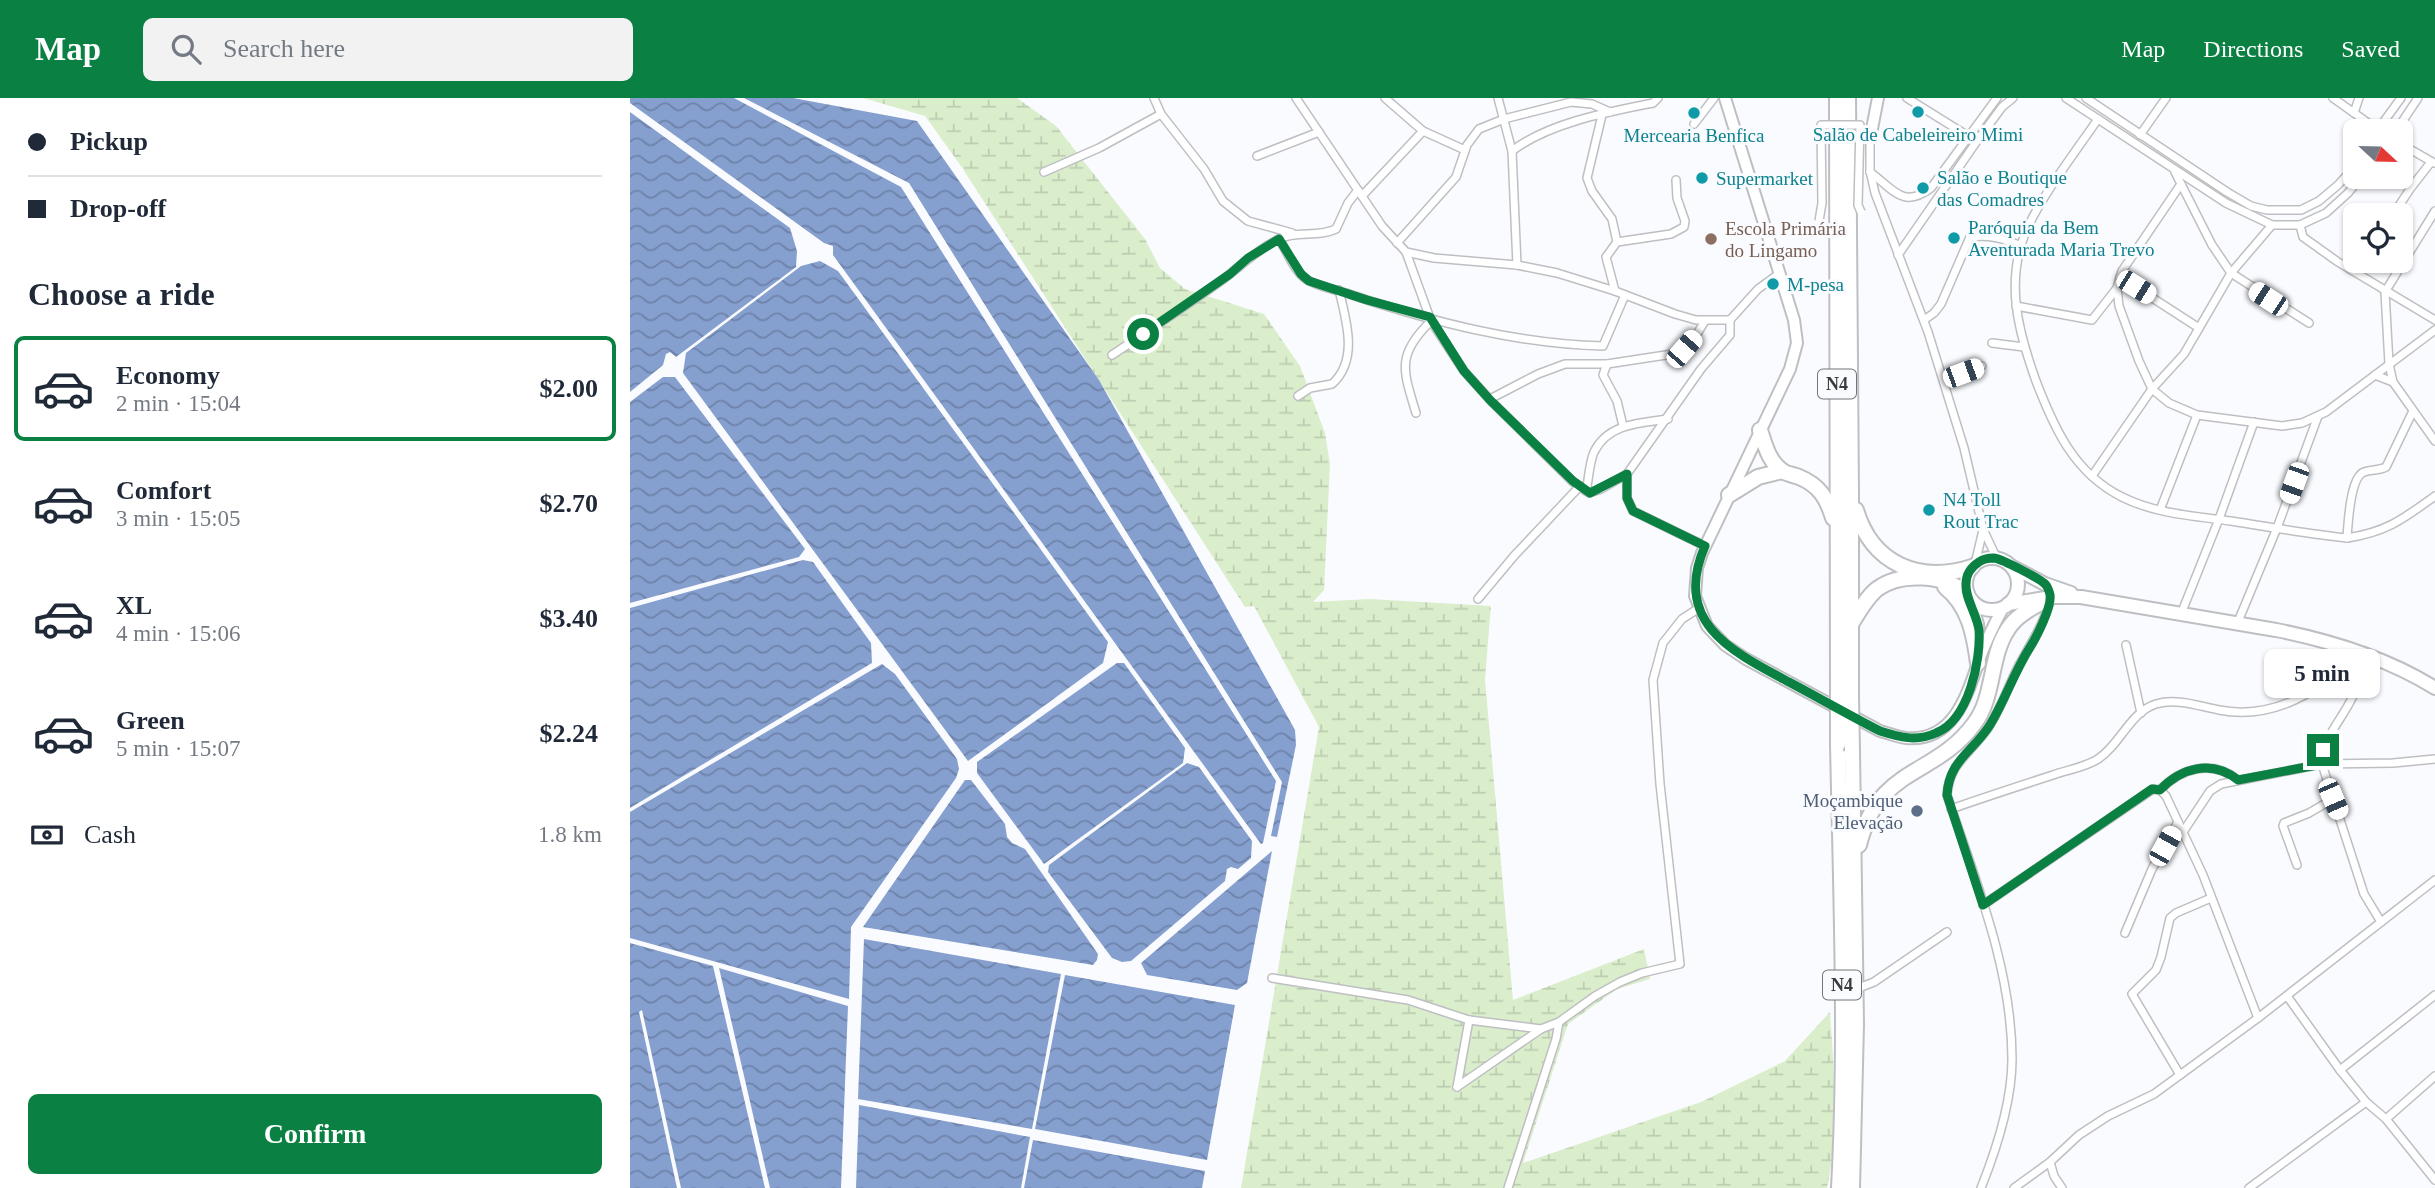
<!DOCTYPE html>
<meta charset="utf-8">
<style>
:root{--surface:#fff;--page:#f2f2f3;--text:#1f2937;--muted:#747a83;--line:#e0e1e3;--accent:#0b8043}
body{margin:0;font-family:Georgia,serif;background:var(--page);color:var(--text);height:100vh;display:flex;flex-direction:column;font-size:26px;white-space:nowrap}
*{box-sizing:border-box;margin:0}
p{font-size:23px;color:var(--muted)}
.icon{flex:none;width:38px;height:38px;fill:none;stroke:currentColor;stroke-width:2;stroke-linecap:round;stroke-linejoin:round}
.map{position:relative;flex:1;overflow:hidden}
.sheet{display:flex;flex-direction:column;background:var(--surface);width:630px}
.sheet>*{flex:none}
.hud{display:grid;align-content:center;height:154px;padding:0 28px;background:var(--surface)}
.needle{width:46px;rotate:112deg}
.controls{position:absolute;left:1713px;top:21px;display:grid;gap:14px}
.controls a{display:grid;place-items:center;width:70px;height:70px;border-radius:10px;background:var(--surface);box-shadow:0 2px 5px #0004;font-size:35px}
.end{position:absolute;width:32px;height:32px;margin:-16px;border:9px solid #0b8043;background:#fff;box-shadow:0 0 0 4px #fff}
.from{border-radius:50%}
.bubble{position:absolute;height:49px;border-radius:10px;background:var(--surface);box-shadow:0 2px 5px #0004;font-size:23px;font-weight:600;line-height:49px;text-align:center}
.car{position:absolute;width:21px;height:42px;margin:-21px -10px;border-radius:9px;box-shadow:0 0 5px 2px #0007;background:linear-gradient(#fff 24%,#345 0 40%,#fff 0 76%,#345 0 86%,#fff 0)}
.hud b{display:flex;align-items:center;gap:24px;height:66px;font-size:26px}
.hud b+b{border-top:2px solid var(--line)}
.hud i{width:18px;height:18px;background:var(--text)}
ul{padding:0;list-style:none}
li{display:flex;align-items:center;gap:21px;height:105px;margin:0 14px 10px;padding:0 14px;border:4px solid transparent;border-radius:10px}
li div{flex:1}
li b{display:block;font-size:26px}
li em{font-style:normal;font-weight:600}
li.active{border-color:var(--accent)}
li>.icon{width:63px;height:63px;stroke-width:1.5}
h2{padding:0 28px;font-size:32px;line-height:84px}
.pay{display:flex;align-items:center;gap:18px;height:77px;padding:0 28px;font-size:26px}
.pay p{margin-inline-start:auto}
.button{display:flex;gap:14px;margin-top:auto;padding:14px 28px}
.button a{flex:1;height:80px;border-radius:10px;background:var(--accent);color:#fff;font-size:28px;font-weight:600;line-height:80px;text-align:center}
header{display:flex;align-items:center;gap:42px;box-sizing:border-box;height:98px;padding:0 35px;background:var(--accent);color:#fff}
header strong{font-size:33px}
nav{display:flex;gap:38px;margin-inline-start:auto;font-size:24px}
.search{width:490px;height:63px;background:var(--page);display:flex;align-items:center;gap:18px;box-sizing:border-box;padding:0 24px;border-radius:10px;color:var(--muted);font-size:26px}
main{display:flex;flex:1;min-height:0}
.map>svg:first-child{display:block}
</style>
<header>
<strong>Map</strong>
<div class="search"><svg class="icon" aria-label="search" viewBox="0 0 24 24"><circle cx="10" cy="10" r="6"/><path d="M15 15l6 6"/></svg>Search here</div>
<nav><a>Map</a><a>Directions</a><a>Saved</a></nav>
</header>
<main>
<section class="sheet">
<div class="hud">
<b><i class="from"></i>Pickup</b>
<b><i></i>Drop-off</b>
</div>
<h2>Choose a ride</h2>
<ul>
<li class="active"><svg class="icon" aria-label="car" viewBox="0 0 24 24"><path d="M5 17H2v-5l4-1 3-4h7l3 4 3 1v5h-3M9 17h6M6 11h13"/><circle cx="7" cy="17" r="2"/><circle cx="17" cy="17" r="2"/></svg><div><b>Economy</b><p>2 min · 15:04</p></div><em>$2.00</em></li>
<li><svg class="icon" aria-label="car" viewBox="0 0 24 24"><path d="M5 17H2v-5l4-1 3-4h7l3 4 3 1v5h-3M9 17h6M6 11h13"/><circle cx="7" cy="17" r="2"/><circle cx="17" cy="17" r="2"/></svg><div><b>Comfort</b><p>3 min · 15:05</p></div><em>$2.70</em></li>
<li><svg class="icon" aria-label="car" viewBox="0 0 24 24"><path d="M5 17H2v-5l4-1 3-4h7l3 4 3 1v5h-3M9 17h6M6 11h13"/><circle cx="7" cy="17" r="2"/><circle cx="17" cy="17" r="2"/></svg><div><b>XL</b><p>4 min · 15:06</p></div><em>$3.40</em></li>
<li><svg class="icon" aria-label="car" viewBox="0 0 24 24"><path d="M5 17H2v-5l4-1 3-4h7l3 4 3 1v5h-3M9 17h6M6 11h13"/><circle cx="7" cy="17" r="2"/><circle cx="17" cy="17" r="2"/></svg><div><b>Green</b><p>5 min · 15:07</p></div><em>$2.24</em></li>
</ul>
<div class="pay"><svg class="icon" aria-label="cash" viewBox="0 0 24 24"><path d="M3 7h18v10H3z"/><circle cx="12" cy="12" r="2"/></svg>Cash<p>1.8 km</p></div>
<div class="button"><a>Confirm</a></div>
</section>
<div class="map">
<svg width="1805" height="1090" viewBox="0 0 1805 1090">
<defs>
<pattern id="wetland-marsh" width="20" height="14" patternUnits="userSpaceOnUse" patternTransform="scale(1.75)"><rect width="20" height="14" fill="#daeecc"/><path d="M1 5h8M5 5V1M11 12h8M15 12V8" fill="none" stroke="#bccdb0"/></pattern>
<pattern id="water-waves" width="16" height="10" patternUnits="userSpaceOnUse" patternTransform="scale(1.75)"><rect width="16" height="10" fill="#859fcf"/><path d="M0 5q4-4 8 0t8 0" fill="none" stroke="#6e83a9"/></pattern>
</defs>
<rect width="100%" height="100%" fill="#fafbfe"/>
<path fill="url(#wetland-marsh)" d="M233,0H387L426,28L515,141L530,170L555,191L634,216L670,268L695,335L700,366L694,492L683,504L740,501L861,508L855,581L883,902L1014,851L1020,881L987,891L938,926L893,1065L1071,1004L1155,963L1200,914C1204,973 1209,1032 1197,1090H611L689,629L624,508L615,509L331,68L295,18Z"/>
<g fill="url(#water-waves)">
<polygon points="0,0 104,0 271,89 646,683 633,745 631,746 203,157 203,148 194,145 0,5"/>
<polygon points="114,0 163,0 287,23 469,282 665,632 666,647 647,739 641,738 652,684 279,85"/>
<polygon points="0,14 160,130 167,153 166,169 46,259 40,254 36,256 33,267 0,294"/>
<polygon points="190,163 208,173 478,544 473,565 338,663 53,275 56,255 171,168"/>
<polygon points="33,279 45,279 175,451 169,459 0,505 0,304"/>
<polygon points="173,462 183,464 241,545 242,565 0,710 0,510"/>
<polygon points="487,565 494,565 555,650 553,665 414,766 347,675 347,664"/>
<polygon points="252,566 265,576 327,661 329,671 326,680 221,829 219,901 0,840 0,714"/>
<polygon points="557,665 569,669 622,743 621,760 608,771 601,769 597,771 595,783 501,863 492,864 482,860 418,774 419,767"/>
<polygon points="335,682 341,682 375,726 377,739 382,745 395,751 468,856 467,862 463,867 233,829"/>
<polygon points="642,753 617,885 607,892 517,877 511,865"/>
<polygon points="234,841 431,876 402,1031 228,1001"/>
<polygon points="0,845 83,868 135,1090 51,1090 12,912 9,914 47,1090 0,1090"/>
<polygon points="89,870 218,908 211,1090 140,1090"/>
<polygon points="435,877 605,907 577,1062 405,1031"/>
<polygon points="229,1007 400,1039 391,1090 226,1090"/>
<polygon points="403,1042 575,1073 572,1090 394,1090"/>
</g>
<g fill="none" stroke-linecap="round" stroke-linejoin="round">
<defs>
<g id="street">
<polyline points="524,0 531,16 574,71 593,103 618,123 662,135"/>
<polyline points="666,0 752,128 776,154 804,160 887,167 927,175 985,193 1045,216 1066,222 1100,222"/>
<polyline points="755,0 793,33 835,52"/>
<polyline points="868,0 882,53 887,167"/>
<polyline points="1277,0 1338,38"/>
<polyline points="1436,0 1596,105 1642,127 1670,127 1696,115 1718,95 1731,79"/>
<polyline points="1456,0 1597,94 1621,108 1637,112 1671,112 1689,103 1708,87 1726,67"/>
<polyline points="1703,0 1748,32"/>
<polyline points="1724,15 1729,0"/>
<polyline points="972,17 957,80 962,93 982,121 987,144"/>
<path d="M1468,21C1446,53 1412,97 1396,133C1375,184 1388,233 1406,283C1424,330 1444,375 1492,399C1526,416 1564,418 1601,423C1640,429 1678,436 1717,440C1757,434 1773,421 1805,398"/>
<polyline points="1064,26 1084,0"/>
<polyline points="1747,33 1771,0"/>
<polyline points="1766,33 1788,0"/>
<polyline points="1510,37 1536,0"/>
<polyline points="1240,41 1240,73 1245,95 1298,234 1334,350 1353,431 1367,461"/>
<polyline points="1771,46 1804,65"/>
<path d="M882,53C918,25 978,14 1023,5L1028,0"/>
<polyline points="627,58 689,34"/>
<polyline points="414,74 469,50 531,16"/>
<path d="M1240,74C1264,92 1273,111 1301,90L1367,0"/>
<polyline points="1545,74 1551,86 1492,173 1487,190 1489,208 1509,263 1522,291 1539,305 1567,317 1652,328 1672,325 1696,314 1805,232"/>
<polyline points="1551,86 1582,147 1601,175 1679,225"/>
<polyline points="732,98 793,33"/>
<polyline points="1805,113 1755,194 1759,266 1763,284 1805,343"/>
<polyline points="1763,117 1780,91 1801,64"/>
<polyline points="1670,127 1673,139 1708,164 1805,222"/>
<path d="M649,141C657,153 664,173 676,181C688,189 708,192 722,197C803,224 888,246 973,248L995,197"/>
<polyline points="767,145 826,79 837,47 849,31 874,21 941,4 962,6 980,14"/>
<polyline points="776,154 801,223 834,273 862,304 943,384 959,395 971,391 997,376 1071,271 1100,237 1100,222 1128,191 1150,175"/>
<polyline points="1268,157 1347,43 1372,9 1383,0"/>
<polyline points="1490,179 1569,230"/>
<polyline points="985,193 976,159 987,144 1041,136 1054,129 1055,123 1047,100 1046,82"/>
<polyline points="1386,208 1462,222 1487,190"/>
<path d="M1294,222L1304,215L1311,206L1340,139C1360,136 1373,141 1392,148"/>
<polyline points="1362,245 1394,249"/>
<path d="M482,257C518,233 553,210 588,185C609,170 626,152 649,141C667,132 687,140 706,131L718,105L728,92"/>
<polyline points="977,266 973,277 987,303 993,328"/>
<polyline points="1745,277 1763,284"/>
<polyline points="1314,282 1352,268"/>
<path d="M668,298L680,290L702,286C729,262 716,222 709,192"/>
<polyline points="860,301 908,276 935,266 977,266 1049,255 1065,239 1075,223"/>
<path d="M786,315C773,272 766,257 801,223"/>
<polyline points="997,376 997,400 1003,413 1075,448"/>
<polyline points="1462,378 1522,291 1554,256 1601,175 1642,127"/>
<path d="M956,393C959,381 959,365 964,354C978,325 1011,325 1038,321"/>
<polyline points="1530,412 1567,317"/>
<path d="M1717,440C1718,427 1720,379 1734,374C1742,371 1748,373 1756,369L1783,313"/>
<polyline points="1345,466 1353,432"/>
<polyline points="848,501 884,458 950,388"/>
<polyline points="1551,516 1589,421 1624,324"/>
<polyline points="1607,526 1647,430 1688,318"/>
<polyline points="1496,547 1511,615"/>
<path d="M1739,557C1734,571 1729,586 1722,600C1711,623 1693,639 1692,666L1734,796L1751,824"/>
<path d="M1530,692C1551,670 1582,661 1608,682"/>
<path d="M1321,711C1355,699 1389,688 1423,677C1437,672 1456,669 1468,661C1490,647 1500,614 1526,606C1547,600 1568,608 1589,612C1640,622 1696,595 1723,552"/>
<polyline points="1553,734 1580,693 1591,686 1692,666 1763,665 1805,661"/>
<polyline points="1667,767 1653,728 1654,725 1679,715 1703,701"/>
<polyline points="1353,807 1523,691 1530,692 1536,698 1573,777 1628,920"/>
<polyline points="1495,835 1522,771 1548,724"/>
<polyline points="642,880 778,902 839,922 911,931 929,924 965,898 990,884 1012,875 1050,866 1030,686 1023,582 1033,545 1052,521 1069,510"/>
<polyline points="1226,891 1244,884 1317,834"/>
<polyline points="1657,898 1710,972 1736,1004 1756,1021 1805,1082"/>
<polyline points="1710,972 1805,897"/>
<polyline points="1550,977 1502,896 1526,872 1531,859 1540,820 1546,815 1581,800"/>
<polyline points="827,989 911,931"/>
<polyline points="827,989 839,922"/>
<polyline points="1756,1021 1805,978"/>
<polyline points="1420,1064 1424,1078 1432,1090"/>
<polyline points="878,1090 926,941 929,924"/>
<path d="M1351,1090C1367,1050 1382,1004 1382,961C1382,870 1345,782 1317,697C1319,665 1341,655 1358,630C1371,611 1378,588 1389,567C1401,545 1415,524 1421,499"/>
<polyline points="1384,1090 1420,1064 1449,1037 1478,1018 1524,996 1628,920 1805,782"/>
<polyline points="1619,1090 1736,1004"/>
</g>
<g id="secondary">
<path d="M1095,0L1164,222L1167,245L1160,271L1072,455L1067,470L1065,498L1077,528L1095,547L1116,561L1250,633C1258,635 1267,639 1276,640C1322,644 1336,601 1348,565C1355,545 1363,528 1373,510"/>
<polyline points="1240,41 1248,0"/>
<polyline points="1341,503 1348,526 1349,541"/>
</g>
<g id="primary">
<circle cx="1362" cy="486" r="26"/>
<polyline points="1381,468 1415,486 1441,495"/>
<path d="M1378,506L1421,499H1451L1646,532C1702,543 1757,560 1805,590"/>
</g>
<g id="highway">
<polyline points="1207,0 1208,594"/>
<polyline points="1218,0 1221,397 1221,598"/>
<path d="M1130,332C1135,347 1139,365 1154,374C1158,376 1164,377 1169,379C1189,387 1197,400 1203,420"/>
<polyline points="1099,397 1128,379 1152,373"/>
<path d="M1226,412C1242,466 1289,486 1342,469"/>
<path d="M1315,489C1339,508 1344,536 1348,565"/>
<path d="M1220,528C1228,515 1236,500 1247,491C1271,473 1316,477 1337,496"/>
<path d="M1208,646C1211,794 1217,942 1209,1090"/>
<path d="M1229,747C1249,667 1304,680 1344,626C1365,599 1359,559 1378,531C1387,516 1406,508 1421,499"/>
<polyline points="1222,1090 1226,926 1222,653"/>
</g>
</defs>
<use href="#street" stroke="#bebfc2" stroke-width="10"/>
<use href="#secondary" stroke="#bebfc2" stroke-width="14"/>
<use href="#primary" stroke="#bebfc2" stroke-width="16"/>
<use href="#highway" stroke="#bebfc2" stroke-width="18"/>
<use href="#street" stroke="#fff" stroke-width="7"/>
<use href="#secondary" stroke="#fff" stroke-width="10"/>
<use href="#primary" stroke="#fff" stroke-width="12"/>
<use href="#highway" stroke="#fff" stroke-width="14"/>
<defs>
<polyline id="street-bridge" points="1189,123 1192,105 1191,27 1230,27 1228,107 1231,114"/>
<g id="highway-bridge">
<polyline points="1221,598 1222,653"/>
<polyline points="1208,646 1208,594"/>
</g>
</defs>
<use href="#street-bridge" stroke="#bebfc2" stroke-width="10" stroke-linecap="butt"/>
<use href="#highway-bridge" stroke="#bebfc2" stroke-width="18" stroke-linecap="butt"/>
<use href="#street-bridge" stroke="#fff" stroke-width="7"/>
<use href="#highway-bridge" stroke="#fff" stroke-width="14"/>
</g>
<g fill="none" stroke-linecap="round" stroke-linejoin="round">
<path stroke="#0b8043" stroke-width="9" d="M513,236L600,176L618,160L649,141L671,176L679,183L737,202L800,219L834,273L860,302L943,383L960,395L997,376V400L1003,413L1075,448C1042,524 1101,553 1159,584C1189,600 1219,617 1250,633C1269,639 1286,644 1306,635C1339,622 1351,562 1349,532C1347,516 1335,501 1336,486C1336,477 1341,469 1349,464C1353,461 1358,460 1364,460C1372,461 1411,481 1416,487C1417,488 1420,495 1420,497C1422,509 1406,540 1399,551C1384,575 1375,602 1360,627C1343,654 1319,662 1317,697L1353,807L1522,691L1530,692C1551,670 1581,661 1608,682L1692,666L1693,652"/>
</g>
<g fill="#0f9aa8" stroke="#fafbfe" stroke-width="2.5">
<circle cx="1288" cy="14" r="7"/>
<circle cx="1064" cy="15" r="7"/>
<circle cx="1072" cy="80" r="7"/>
<circle cx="1293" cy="90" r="7"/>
<circle cx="1324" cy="140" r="7"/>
<circle cx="1143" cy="186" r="7"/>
<circle cx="1299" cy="412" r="7"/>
</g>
<circle fill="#8d6e63" stroke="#fafbfe" stroke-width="2.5" cx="1081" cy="141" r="7"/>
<circle fill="#5c6f8a" stroke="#fafbfe" stroke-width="2.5" cx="1287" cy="713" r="7"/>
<g text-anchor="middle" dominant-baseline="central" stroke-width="6" stroke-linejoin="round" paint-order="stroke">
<g fill="#fafbfe" stroke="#747577" stroke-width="2">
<rect x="1188" y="271.5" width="38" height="29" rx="5"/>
<rect x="1193" y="872.5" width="38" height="29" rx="5"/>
</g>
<g font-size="18" font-weight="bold" fill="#3b3c3d">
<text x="1207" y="286">N4</text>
<text x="1212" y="887">N4</text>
</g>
<g font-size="19" fill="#0d838f" stroke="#fafbfe" text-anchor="start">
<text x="1288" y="36" text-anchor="middle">Salão de Cabeleireiro Mimi</text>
<text x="1064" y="37" text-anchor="middle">Mercearia Benfica</text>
<text x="1307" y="79">Salão e Boutique<tspan x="1307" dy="22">das Comadres</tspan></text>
<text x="1086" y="80">Supermarket</text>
<text x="1338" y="129">Paróquia da Bem<tspan x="1338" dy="22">Aventurada Maria Trevo</tspan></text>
<text x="1157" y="186">M-pesa</text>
<text x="1313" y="401">N4 Toll<tspan x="1313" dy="22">Rout Trac</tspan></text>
</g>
<g font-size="19" fill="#785e54" stroke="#fafbfe" text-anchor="start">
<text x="1095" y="130">Escola Primária<tspan x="1095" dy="22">do Lingamo</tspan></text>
</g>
<g font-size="19" fill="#4e5e75" stroke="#fafbfe" text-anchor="end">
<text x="1273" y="702">Moçambique<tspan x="1273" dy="22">Elevação</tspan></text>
</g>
</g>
</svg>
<div class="controls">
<a><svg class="needle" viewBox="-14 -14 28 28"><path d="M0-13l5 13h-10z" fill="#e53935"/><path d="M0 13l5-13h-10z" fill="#747a83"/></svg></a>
<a><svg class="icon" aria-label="locate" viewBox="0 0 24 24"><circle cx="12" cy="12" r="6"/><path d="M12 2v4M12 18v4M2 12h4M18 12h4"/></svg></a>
</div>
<i class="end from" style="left:513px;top:236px"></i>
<i class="end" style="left:1693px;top:652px"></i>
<div class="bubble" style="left:1634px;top:551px;width:116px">5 min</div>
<i class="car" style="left:1506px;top:189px;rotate:122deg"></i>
<i class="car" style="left:1638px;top:201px;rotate:303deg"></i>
<i class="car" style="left:1054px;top:251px;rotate:41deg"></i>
<i class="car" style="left:1333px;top:275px;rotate:70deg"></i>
<i class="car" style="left:1664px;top:385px;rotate:200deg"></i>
<i class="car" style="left:1703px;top:701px;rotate:157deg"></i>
<i class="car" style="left:1535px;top:748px;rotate:29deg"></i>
</div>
</main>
